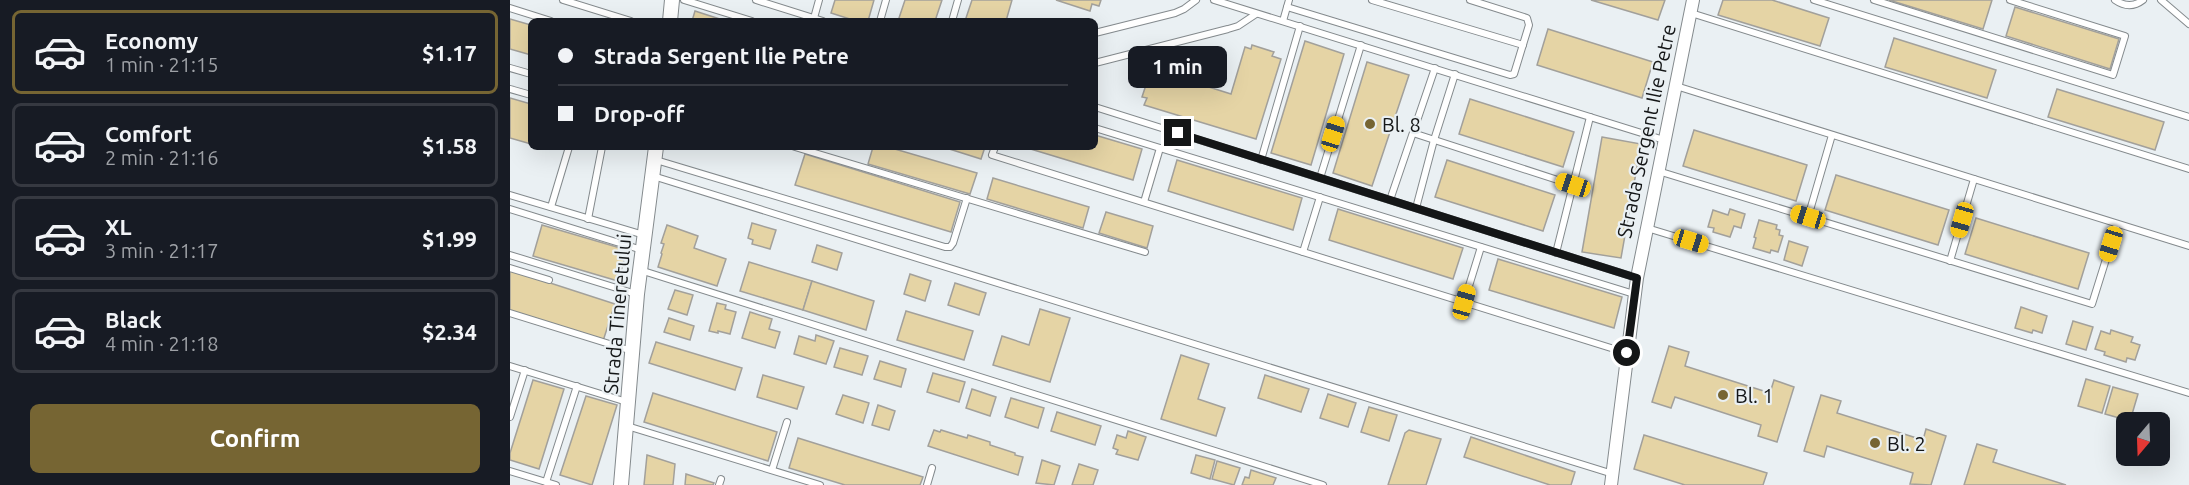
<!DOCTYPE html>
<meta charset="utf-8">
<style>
:root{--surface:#171b24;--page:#20242c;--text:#f1f3f6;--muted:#9ea1a6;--line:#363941;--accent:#766533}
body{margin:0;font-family:Ubuntu,sans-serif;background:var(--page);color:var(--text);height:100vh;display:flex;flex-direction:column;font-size:22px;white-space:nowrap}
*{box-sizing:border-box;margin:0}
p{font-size:20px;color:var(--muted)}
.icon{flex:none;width:33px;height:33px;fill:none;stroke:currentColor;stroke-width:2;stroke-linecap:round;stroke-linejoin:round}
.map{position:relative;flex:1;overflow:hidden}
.side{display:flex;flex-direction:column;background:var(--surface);width:510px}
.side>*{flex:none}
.top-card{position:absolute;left:18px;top:18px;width:570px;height:132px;border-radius:9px;box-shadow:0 6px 24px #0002;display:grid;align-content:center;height:132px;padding:0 30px;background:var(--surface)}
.needle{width:39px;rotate:199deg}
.fabs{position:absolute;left:1606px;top:412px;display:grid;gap:12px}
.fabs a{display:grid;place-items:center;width:54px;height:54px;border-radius:9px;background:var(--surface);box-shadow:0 6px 24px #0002;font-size:30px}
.end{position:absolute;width:27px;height:27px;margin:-14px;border:8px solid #141617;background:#fff;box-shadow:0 0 0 3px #fff}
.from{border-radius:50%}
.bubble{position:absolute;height:42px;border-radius:9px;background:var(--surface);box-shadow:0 6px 24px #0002;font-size:20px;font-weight:700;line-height:42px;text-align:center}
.car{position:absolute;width:18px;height:36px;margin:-18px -9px;border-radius:8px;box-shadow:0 0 4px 2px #0007;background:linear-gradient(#f5c518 24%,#345 0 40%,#f5c518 0 76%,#345 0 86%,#f5c518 0)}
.top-card b{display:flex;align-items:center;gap:21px;height:57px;font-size:22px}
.top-card b+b{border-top:2px solid var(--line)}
.top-card i{width:15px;height:15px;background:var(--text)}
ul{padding:10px 0 0;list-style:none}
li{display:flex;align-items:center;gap:18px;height:84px;margin:0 12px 9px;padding:0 18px;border:3px solid var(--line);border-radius:9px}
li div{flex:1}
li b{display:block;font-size:22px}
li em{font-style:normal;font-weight:700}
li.current{border-color:var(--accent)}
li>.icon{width:54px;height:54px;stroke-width:1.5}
.action{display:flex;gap:12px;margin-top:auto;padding:12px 30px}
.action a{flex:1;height:69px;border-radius:9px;background:var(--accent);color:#fff;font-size:24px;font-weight:700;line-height:69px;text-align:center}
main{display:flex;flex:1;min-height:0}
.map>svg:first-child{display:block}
</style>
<main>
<section class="side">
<ul>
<li class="current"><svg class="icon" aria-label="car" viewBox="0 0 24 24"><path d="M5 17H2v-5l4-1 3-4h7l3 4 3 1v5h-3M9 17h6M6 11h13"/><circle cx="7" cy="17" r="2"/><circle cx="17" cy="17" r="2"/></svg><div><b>Economy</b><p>1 min · 21:15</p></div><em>$1.17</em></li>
<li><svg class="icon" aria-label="car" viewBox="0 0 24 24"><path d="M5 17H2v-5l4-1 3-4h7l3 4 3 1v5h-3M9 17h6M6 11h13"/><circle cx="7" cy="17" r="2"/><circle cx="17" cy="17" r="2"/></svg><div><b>Comfort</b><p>2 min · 21:16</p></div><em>$1.58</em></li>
<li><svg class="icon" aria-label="car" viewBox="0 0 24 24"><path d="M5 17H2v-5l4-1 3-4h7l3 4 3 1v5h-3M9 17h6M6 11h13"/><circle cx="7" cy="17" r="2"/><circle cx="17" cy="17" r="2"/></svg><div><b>XL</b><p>3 min · 21:17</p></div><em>$1.99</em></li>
<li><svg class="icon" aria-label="car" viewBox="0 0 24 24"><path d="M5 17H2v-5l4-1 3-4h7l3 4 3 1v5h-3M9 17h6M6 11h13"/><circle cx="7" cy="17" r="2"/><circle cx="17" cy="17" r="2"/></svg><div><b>Black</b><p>4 min · 21:18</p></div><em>$2.34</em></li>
</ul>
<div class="action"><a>Confirm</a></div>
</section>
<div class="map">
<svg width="1679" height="485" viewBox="0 0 1679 485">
<rect width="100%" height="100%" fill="#eaf0f3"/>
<g fill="#e5d4a5" stroke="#a2a09b" stroke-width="1.5">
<polygon points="325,0 364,0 358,21 346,21 321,13"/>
<polygon points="395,0 432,0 425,21 388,21"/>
<polygon points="462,0 502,0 496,21 455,21"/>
<polygon points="546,0 591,0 589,6 582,4 580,11"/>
<polygon points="1081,0 1155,0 1148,20"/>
<polygon points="1213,0 1262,0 1319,18 1310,46 1208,15"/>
<polygon points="1379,0 1482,0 1473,29"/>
<polygon points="1505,7 1609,39 1600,69 1496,36"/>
<polygon points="185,11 216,21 182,21"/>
<polygon points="0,19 21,25 21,55 0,49"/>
<polygon points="1038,29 1143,62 1132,98 1027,65"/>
<polygon points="1384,38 1486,70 1477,98 1375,67"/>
<polygon points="795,41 834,54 801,165 761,153"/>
<polygon points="742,45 764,52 762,56 771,59 746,139 634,105 637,98 632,97 639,76 643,77 645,70 721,94 735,47 741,49"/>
<polygon points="857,62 899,75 862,186 823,173"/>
<polygon points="1547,89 1654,122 1645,150 1538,117"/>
<polygon points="0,98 21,104 21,144 0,138"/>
<polygon points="960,99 1064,132 1053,167 949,134"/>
<polygon points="1184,130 1297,165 1286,201 1173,166"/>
<polygon points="585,135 632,149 623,180 514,147 585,147"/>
<polygon points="1092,137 1131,144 1111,258 1072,252"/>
<polygon points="363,147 378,147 467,173 460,194 358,164"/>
<polygon points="433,147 475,147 471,159"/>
<polygon points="295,154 450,202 441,232 285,185"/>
<polygon points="667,160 792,198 783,230 658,191"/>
<polygon points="937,160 1045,195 1033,231 925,197"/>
<polygon points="1326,175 1439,210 1428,245 1315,210"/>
<polygon points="483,178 579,207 573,228 477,199"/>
<polygon points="828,209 953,248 943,279 819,240"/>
<polygon points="1220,209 1235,214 1231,228 1224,226 1220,237 1203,232 1204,228 1198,227 1203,210 1218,215"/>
<polygon points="596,212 643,226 637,248 589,233"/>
<polygon points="1466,218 1579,253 1568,289 1455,254"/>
<polygon points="1249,220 1267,225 1266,229 1270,230 1269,235 1273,236 1268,252 1261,250 1260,253 1243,248 1246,238 1244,237"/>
<polygon points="242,223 266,230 260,249 242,244 243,240 238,238"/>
<polygon points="32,225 117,250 108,281 23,256"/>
<polygon points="157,225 188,236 184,248 216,259 207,286 148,267 152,254 151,253 154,244 151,243"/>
<polygon points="1279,241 1298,247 1292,266 1274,260"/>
<polygon points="307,245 332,253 327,270 302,262"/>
<polygon points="988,259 1112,297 1104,328 979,290"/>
<polygon points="239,262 302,281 293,310 230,291"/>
<polygon points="0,270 105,304 93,341 0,311"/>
<polygon points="400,274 421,281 415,301 394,294"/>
<polygon points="302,281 364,301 356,330 293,310"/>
<polygon points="445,283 476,293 469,315 438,305"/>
<polygon points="165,290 183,295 177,315 158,309"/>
<polygon points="207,303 216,305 215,309 226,312 220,334 208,331 208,333 199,331"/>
<polygon points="1511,307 1537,316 1532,333 1523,330 1522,333 1505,328"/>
<polygon points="530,309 560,318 540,382 483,365 492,336 519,345"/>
<polygon points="396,311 463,331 454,360 387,340"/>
<polygon points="240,312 262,319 259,329 270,332 265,348 232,338"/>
<polygon points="159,318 184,326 180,340 154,332"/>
<polygon points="1563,321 1583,327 1576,350 1556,344"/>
<polygon points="1601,330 1623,337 1621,342 1630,345 1625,360 1617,358 1616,362 1594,355 1595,352 1585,349 1591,331 1600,334"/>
<polygon points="306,335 324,341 316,364 284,354 289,336 305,341"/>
<polygon points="146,342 232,368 225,390 139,363"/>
<polygon points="1159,346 1179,352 1175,366 1260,393 1264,380 1284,387 1267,442 1248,436 1251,425 1165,397 1161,408 1142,402"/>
<polygon points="330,348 358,356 352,375 324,367"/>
<polygon points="671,355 699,364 688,399 715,408 706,436 651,419"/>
<polygon points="370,361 396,369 391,387 364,379"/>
<polygon points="423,373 455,382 449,402 417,392"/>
<polygon points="253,375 294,387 287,409 247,397"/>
<polygon points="755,375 799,389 791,412 748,398"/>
<polygon points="1576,379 1600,386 1592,413 1568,406"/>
<polygon points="23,380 54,389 29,469 0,460 0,453"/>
<polygon points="1603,387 1628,394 1620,421 1595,414"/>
<polygon points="462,389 486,397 480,416 456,408"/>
<polygon points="143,393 267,432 258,461 134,422"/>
<polygon points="818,394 846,403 838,427 810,418"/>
<polygon points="333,395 359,403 353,423 326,414"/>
<polygon points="1311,395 1331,401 1327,413 1413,440 1416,429 1436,436 1421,485 1400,484 1403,473 1317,446 1314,457 1294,451"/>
<polygon points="76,396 107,405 82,485 50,475"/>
<polygon points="501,398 534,408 528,428 495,417"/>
<polygon points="368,405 385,411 379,430 362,425"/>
<polygon points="859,407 887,415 879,441 851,432"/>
<polygon points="547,412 591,426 585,445 541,431"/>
<polygon points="424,430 430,432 431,430 457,438 458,435 480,442 480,445 505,453 505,455 513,457 508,475 418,446"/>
<polygon points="899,430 931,439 916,485 878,485 895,433"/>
<polygon points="618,431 636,437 628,460 606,454 608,450 603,448 607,435 616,438"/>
<polygon points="1134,435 1257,473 1253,485 1175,485 1124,469"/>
<polygon points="961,437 1065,472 1061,485 1040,485 954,457"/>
<polygon points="288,438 413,477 410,485 335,485 279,468"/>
<polygon points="1467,444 1487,450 1483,462 1556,485 1454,485"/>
<polygon points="137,455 165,464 163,485 134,485"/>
<polygon points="686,455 705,460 700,479 681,473"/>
<polygon points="532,460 550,466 544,485 526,483"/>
<polygon points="707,461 730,468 724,485 702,479"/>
<polygon points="569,464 588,470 583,485 562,485"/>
<polygon points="741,470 766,478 763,485 732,485 735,477 739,478"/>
<polygon points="176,474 204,483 203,485 175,485"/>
</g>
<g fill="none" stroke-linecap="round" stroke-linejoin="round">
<defs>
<g id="service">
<polyline points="53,0 121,21"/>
<polyline points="174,0 242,21"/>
<polyline points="246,0 313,21"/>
<polyline points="704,0 1154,140"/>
<polyline points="862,0 1013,45"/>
<polyline points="1304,0 1679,117"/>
<polyline points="1364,0 1603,75 1615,36 1500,0"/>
<path d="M1605,0C1615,7 1624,7 1633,0"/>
<polyline points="1651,0 1679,24"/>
<polyline points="777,7 1000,75 1004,74 1019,25 1017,18 960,0"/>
<polyline points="0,8 41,21"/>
<polyline points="1181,13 1679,169"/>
<polyline points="304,18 309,0"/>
<polyline points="370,21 376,0"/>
<polyline points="442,21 448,0"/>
<polyline points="773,21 779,0"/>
<polyline points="585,33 665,13 674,9 686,0"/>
<polyline points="585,63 718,29 728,26 746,14"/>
<polyline points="0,68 21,74"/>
<polyline points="1166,86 1679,246"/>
<polyline points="0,89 21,95"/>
<polyline points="585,107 1127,278"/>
<polyline points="585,128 1124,294"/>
<polyline points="903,133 1063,185"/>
<polyline points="285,147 635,252"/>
<polyline points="485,147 482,155 1117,353"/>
<polyline points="146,160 435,247 440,247 443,243 457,198"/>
<polyline points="751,160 790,26"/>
<polyline points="1148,171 1582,304 1607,224"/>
<polyline points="143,176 1103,474"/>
<polyline points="810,178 851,45"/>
<polyline points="0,195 134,235"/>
<polyline points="880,200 925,68"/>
<polyline points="634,202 650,148"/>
<polyline points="41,207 59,147"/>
<polyline points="906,208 924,140 945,74"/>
<polyline points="0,209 132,250"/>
<polyline points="1298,217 1322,135"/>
<polyline points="78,219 92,147"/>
<polyline points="1137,228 1679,393"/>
<polyline points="793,252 810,197"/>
<polyline points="1046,253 1080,117"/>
<polyline points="0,255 126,294"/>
<polyline points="1440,261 1464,179"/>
<polyline points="0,268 39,280"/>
<polyline points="130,270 813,485"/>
<polyline points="954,302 971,247"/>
<polyline points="0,313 122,351"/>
<polyline points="0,366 117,402"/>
<polyline points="0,417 15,370"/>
<polyline points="117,426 310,485"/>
<polyline points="262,470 277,422"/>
<polyline points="0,471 46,485"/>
<polyline points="36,482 67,386"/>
<polyline points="209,485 211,479"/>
<polyline points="417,485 422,468"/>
</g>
<polyline id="minor" points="1101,485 1127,278 1183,0"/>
<g id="tertiary">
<polyline points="160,21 162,0"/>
<polyline points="111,485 127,294 146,147"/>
</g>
</defs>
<use href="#service" stroke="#848a8d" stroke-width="8"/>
<use href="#minor" stroke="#848a8d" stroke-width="14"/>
<use href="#tertiary" stroke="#848a8d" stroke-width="16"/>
<use href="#service" stroke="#fff" stroke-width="6"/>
<use href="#minor" stroke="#fff" stroke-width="12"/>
<use href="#tertiary" stroke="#fff" stroke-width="14"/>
</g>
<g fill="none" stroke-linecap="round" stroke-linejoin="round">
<polyline stroke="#141617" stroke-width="8" points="668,133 1127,278 1117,353"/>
</g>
<g fill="#766533" stroke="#eaf0f3" stroke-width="2">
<circle cx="860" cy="124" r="6"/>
<circle cx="1213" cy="395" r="6"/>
<circle cx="1365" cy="443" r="6"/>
</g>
<g text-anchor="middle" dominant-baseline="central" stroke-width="4.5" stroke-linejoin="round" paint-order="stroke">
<g font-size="20" fill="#141617" stroke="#eaf0f3" text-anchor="start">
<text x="872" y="124">Bl. 8</text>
<text x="1225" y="395">Bl. 1</text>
<text x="1377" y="443">Bl. 2</text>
</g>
<g font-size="20" fill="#141617" stroke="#eaf0f3">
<text transform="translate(1136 131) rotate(-78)">Strada Sergent Ilie Petre</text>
<text transform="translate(107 314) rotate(-85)">Strada Tineretului</text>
</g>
</g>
</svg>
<div class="fabs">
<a><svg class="needle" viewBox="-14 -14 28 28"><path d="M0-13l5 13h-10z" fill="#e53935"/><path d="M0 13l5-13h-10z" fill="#9ea1a6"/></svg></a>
</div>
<i class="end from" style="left:1117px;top:353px"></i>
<i class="end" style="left:668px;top:133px"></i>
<div class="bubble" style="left:618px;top:46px;width:99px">1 min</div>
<i class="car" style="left:823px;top:134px;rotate:17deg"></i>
<i class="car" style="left:1063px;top:185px;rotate:288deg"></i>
<i class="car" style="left:1298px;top:217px;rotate:287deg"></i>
<i class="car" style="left:1452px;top:220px;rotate:196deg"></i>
<i class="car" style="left:1181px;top:241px;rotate:107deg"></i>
<i class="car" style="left:1601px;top:244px;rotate:197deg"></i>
<i class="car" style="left:954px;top:302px;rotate:16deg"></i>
<div class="top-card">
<b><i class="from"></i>Strada Sergent Ilie Petre</b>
<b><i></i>Drop-off</b>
</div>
</div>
</main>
